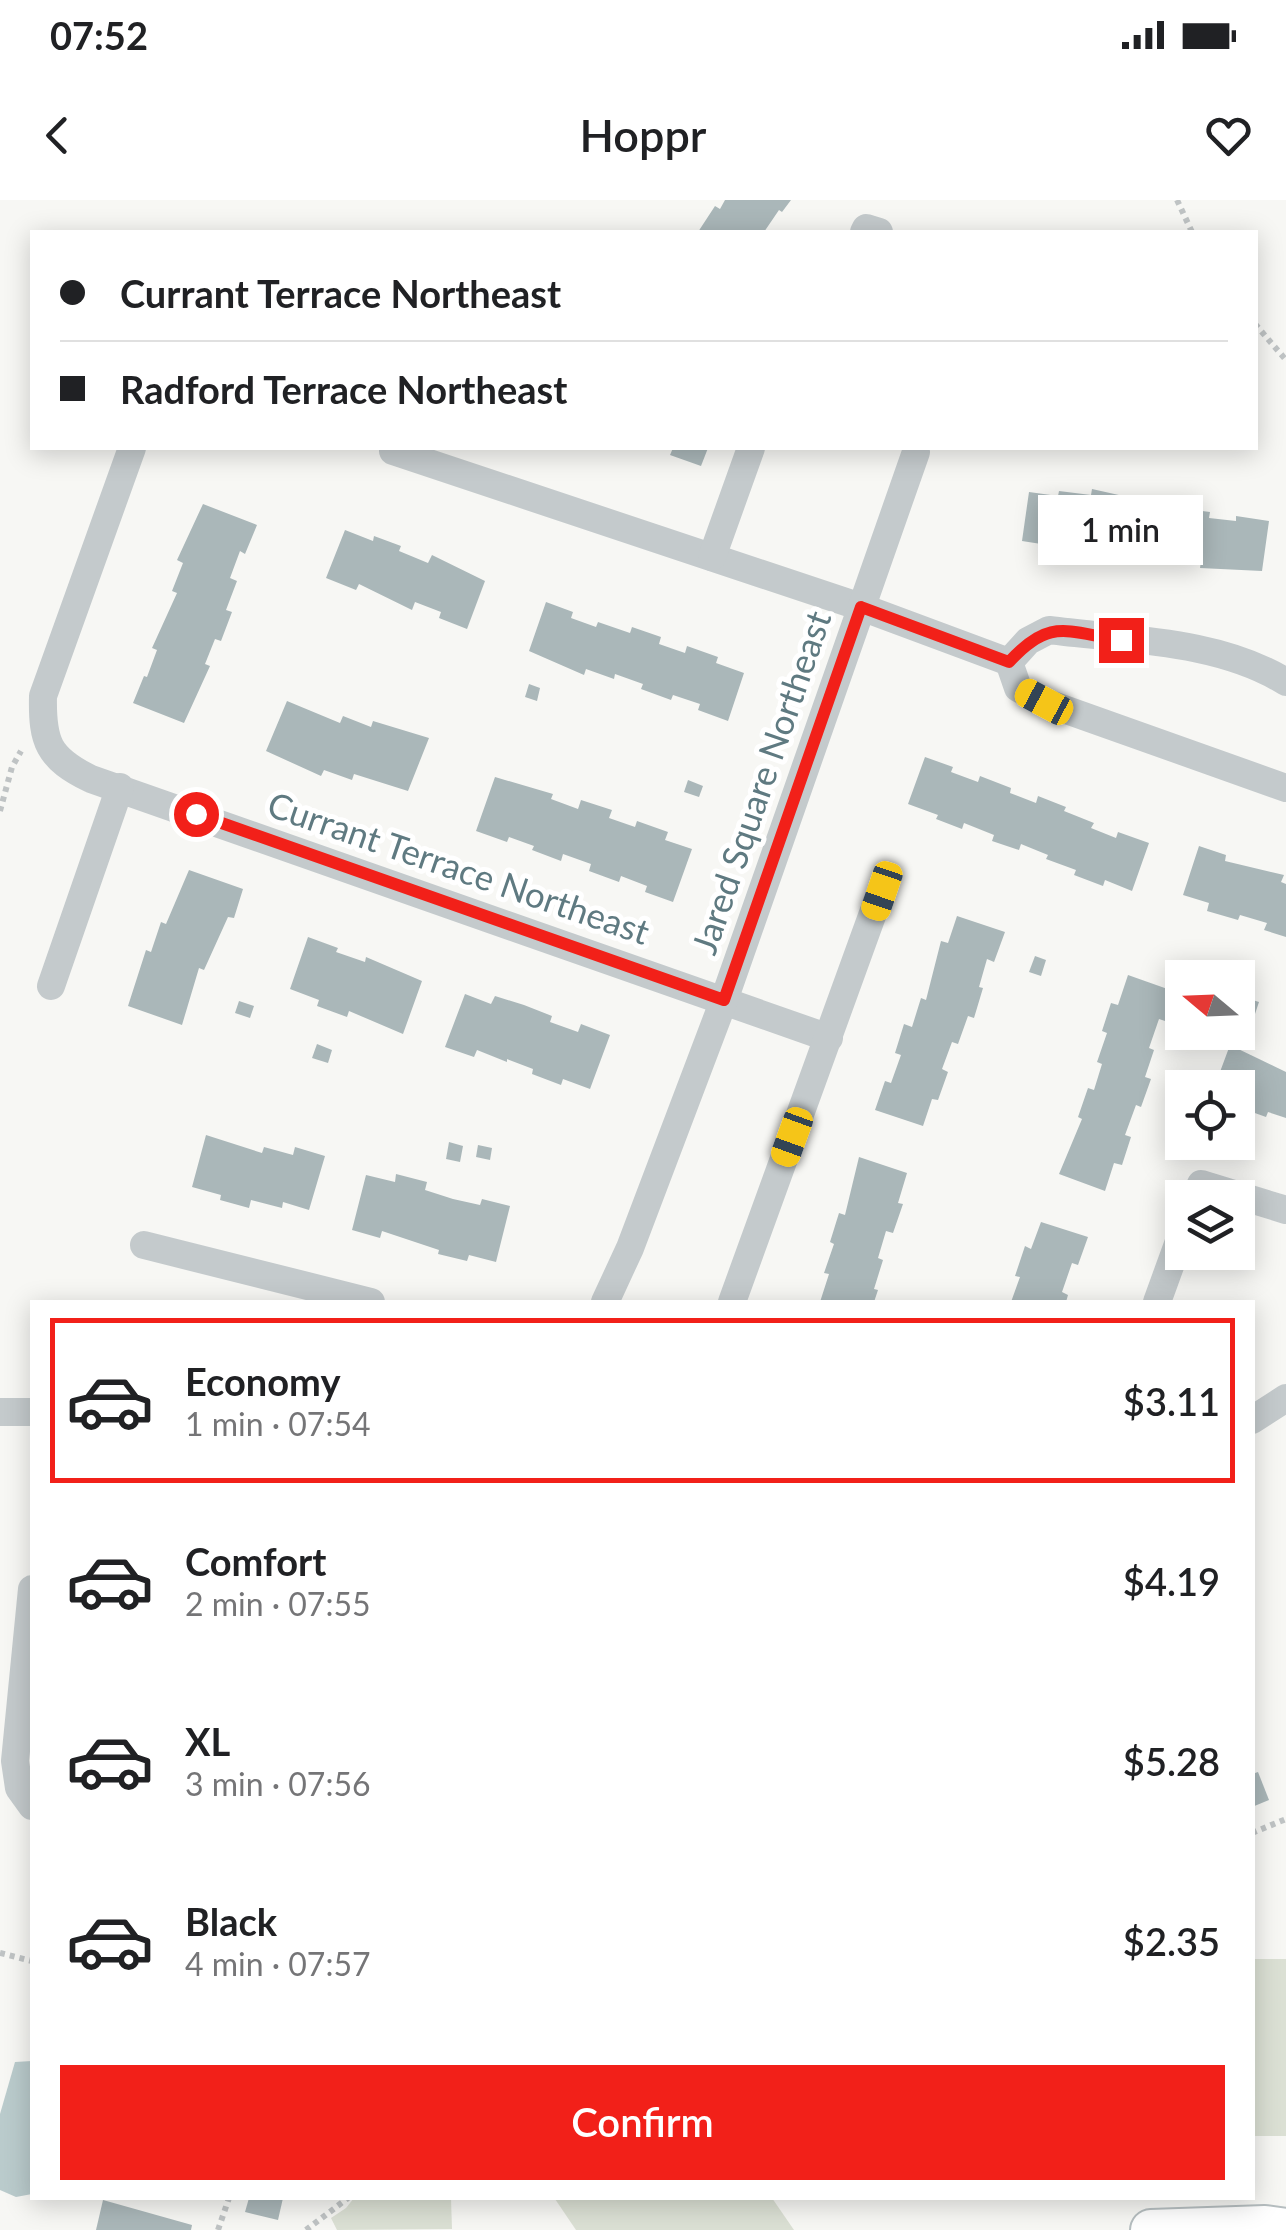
<!DOCTYPE html>
<meta charset="utf-8">
<style>
:root{--surface:#fff;--page:#f6f6f6;--text:#202124;--muted:#757577;--line:#e0e0e0;--accent:#f22019}
body{margin:0;font-family:Lato,sans-serif;background:var(--page);color:var(--text);height:100vh;display:flex;flex-direction:column;font-size:38px;white-space:nowrap}
*{box-sizing:border-box;margin:0}
p{font-size:32px;color:var(--muted)}
.icon{flex:none;width:55px;height:55px;fill:none;stroke:currentColor;stroke-width:2;stroke-linecap:round;stroke-linejoin:round}
.map{position:relative;flex:1;overflow:hidden}
.details{position:absolute;left:30px;top:1100px;width:1225px;height:900px;display:flex;flex-direction:column;background:var(--surface);border-radius:0px;box-shadow:0 5px 25px #0003}
.details>*{flex:none}
.top-card{position:absolute;left:30px;top:30px;width:1228px;height:220px;border-radius:0px;box-shadow:0 5px 25px #0003;display:grid;align-content:center;height:220px;padding:0 30px;background:var(--surface)}
.needle{width:65px;rotate:289deg}
.tools{position:absolute;left:1165px;top:760px;display:grid;gap:20px}
.tools a{display:grid;place-items:center;width:90px;height:90px;border-radius:0px;background:var(--surface);box-shadow:0 5px 25px #0003;font-size:50px}
.end{position:absolute;width:45px;height:45px;margin:-22px;border:12px solid #f22019;background:#fff;box-shadow:0 0 0 5px #fff}
.from{border-radius:50%}
.bubble{position:absolute;height:70px;border-radius:0px;background:var(--surface);box-shadow:0 5px 25px #0003;font-size:32px;font-weight:600;line-height:70px;text-align:center}
.car{position:absolute;width:30px;height:60px;margin:-30px -15px;border-radius:12px;box-shadow:0 0 8px 2px #0007;background:linear-gradient(#f5c518 24%,#345 0 40%,#f5c518 0 76%,#345 0 86%,#f5c518 0)}
.top-card b{display:flex;align-items:center;gap:35px;height:95px;font-size:38px}
.top-card b+b{border-top:2px solid var(--line)}
.top-card i{width:25px;height:25px;background:var(--text)}
ul{padding:18px 0 0;list-style:none}
li{display:flex;align-items:center;gap:30px;height:165px;margin:0 20px 15px;padding:0 10px;border:5px solid transparent;border-radius:0px}
li div{flex:1}
li b{display:block;font-size:38px}
li em{font-style:normal;font-weight:600}
li.on{border-color:var(--accent)}
li>.icon{width:90px;height:90px;stroke-width:1.5}
.button{display:flex;gap:20px;margin-top:auto;padding:20px 30px}
.button a{flex:1;height:115px;border-radius:0px;background:var(--accent);color:#fff;font-size:40px;font-weight:600;line-height:115px;text-align:center}
.status{display:flex;justify-content:space-between;align-items:center;height:70px;padding:0 50px;background:var(--surface);direction:ltr}
.status svg{height:28px;fill:currentColor}
header{display:flex;justify-content:space-between;align-items:center;height:130px;padding:0 30px;background:var(--surface);font-size:45px;font-weight:600}
.map>svg:first-child{display:block}
</style>
<div class="status"><b>07:52</b><svg viewBox="0 0 49 12"><path d="M0 12V9h3v3zM5 12V6h3v6zM10 12V3h3v9zM15 12V0h3v12zM26 1h20v11H26zM47 4h2v5h-2z"/></svg></div>
<header><svg class="icon" aria-label="back" viewBox="0 0 24 24"><path d="M15 5l-7 7 7 7"/></svg>Hoppr<svg class="icon" aria-label="heart" viewBox="0 0 24 24"><path d="M12 20l-8-8c-3-5 5-10 8-4 3-6 11-1 8 4z"/></svg></header>
<div class="map">
<svg width="1286" height="2030" viewBox="0 0 1286 2030">
<rect width="100%" height="100%" fill="#f7f7f4"/>
<g fill="#dbe0d4">
<polygon points="1252,1759 1286,1759 1286,1936 1253,1936"/>
<polygon points="354,1998 451,1998 452,2029 337,2030 331,2018 346,2008"/>
<polygon points="558,1998 772,1998 794,2030 576,2030 555,1999"/>
</g>
<polygon fill="#bacbcc" points="32,1861 32,1994 16,1997 0,1990 0,1914 15,1862"/>
<g fill="#aab7b9">
<polygon points="725,0 791,0 782,12 779,10 764,32 698,32 715,6 720,9"/>
<polygon points="673,248 708,248 701,266 670,255"/>
<polygon points="1092,289 1150,302 1149,309 1178,313 1179,308 1210,312 1209,318 1236,321 1236,316 1269,321 1262,371 1200,368 1201,361 1173,357 1172,363 1141,359 1142,353 1113,350 1114,342 1085,338 1084,344 1055,340 1054,346 1022,341 1029,292 1058,296 1059,291 1091,295"/>
<polygon points="203,304 257,325 245,354 240,351 230,378 237,381 226,410 232,412 221,441 215,439 205,464 210,466 184,523 133,503 144,476 147,477 157,450 152,448 177,393 172,391 183,363 177,360"/>
<polygon points="345,330 373,341 374,336 401,346 399,351 428,363 432,355 485,381 467,429 439,418 441,412 415,402 412,410 359,384 356,390 326,378"/>
<polygon points="546,402 573,412 571,418 596,427 598,422 630,433 632,427 661,437 659,444 685,453 687,446 718,457 716,463 744,473 728,521 698,510 700,504 673,495 671,500 641,489 643,484 615,474 614,479 586,469 584,475 529,451"/>
<polygon points="529,484 540,488 537,501 525,497"/>
<polygon points="287,501 340,523 343,516 371,527 373,521 429,538 408,591 354,574 352,580 324,570 321,576 266,551"/>
<polygon points="925,557 953,567 951,572 978,582 980,576 1011,588 1010,593 1036,603 1038,596 1066,607 1064,611 1094,623 1091,628 1116,638 1118,632 1149,643 1132,691 1105,680 1103,686 1074,675 1076,670 1046,659 1048,655 1021,644 1019,650 992,641 994,635 964,623 962,629 936,619 938,615 908,604"/>
<polygon points="495,577 553,594 551,599 578,609 581,600 612,610 609,618 635,627 637,621 668,632 665,640 692,649 673,702 645,692 647,686 621,676 619,682 589,671 591,664 563,654 561,661 532,650 534,646 509,637 507,642 476,631"/>
<polygon points="688,580 703,586 699,597 684,592"/>
<polygon points="1199,646 1226,655 1225,661 1284,675 1281,682 1286,684 1286,737 1264,730 1267,723 1240,715 1238,720 1207,711 1209,703 1183,695"/>
<polygon points="189,670 243,689 234,718 228,717 204,770 199,768 182,825 128,806 146,750 151,752 161,722 166,724"/>
<polygon points="957,716 1005,732 994,762 987,759 979,787 983,788 974,818 968,816 958,844 952,842 942,869 948,872 938,900 932,899 923,926 875,910 885,881 891,883 901,855 895,853 904,824 912,827 921,798 926,800 941,741 948,743"/>
<polygon points="308,737 338,748 336,752 365,762 366,757 422,781 403,834 349,811 347,817 317,806 319,800 290,789"/>
<polygon points="1035,756 1046,760 1041,776 1029,772"/>
<polygon points="1128,775 1176,792 1165,821 1159,819 1149,848 1154,850 1145,877 1151,879 1141,907 1136,905 1125,935 1131,937 1122,965 1114,963 1105,991 1059,974 1082,919 1078,917 1088,888 1094,890 1102,864 1097,862 1107,833 1102,831 1111,803 1118,805"/>
<polygon points="465,794 491,804 495,796 524,805 552,816 550,822 578,832 581,824 610,835 590,889 563,879 561,885 532,874 533,869 507,859 507,862 477,850 474,857 445,847"/>
<polygon points="1243,797 1259,802 1255,814 1239,809"/>
<polygon points="239,801 254,806 250,818 235,813"/>
<polygon points="317,844 332,850 328,863 312,858"/>
<polygon points="1230,845 1286,872 1286,918 1268,912 1266,917 1238,907 1238,888 1214,888"/>
<polygon points="206,935 262,953 264,947 293,955 295,947 325,956 309,1010 283,1002 282,1008 251,1000 249,1008 220,1000 221,995 192,987"/>
<polygon points="449,942 463,946 460,962 446,959"/>
<polygon points="478,945 492,948 490,960 476,957"/>
<polygon points="859,957 907,973 898,1003 903,1004 893,1033 886,1031 878,1058 883,1060 874,1089 878,1090 874,1102 820,1102 829,1074 824,1073 834,1044 830,1042 839,1013 845,1015"/>
<polygon points="396,974 427,982 425,990 453,999 480,1005 482,999 510,1006 496,1062 469,1055 467,1061 438,1054 439,1050 382,1031 380,1038 352,1030 366,975 395,982"/>
<polygon points="1041,1022 1088,1037 1078,1065 1072,1063 1062,1092 1068,1095 1066,1102 1011,1102 1020,1077 1015,1076 1025,1046 1031,1049"/>
<polygon points="1258,1572 1269,1600 1252,1607 1252,1574"/>
<polygon points="249,1998 283,1998 278,2020 245,2012"/>
<polygon points="103,2000 192,2025 191,2030 96,2030"/>
</g>
<g fill="none" stroke-linecap="round" stroke-linejoin="round">
<defs>
<polyline id="secondary" points="1151,2030 1265,2026 1286,2029"/>
</defs>
<use href="#secondary" stroke="#b6bec0" stroke-width="44"/>
<g stroke="#bfc3c4" stroke-width="6" stroke-dasharray="5 5" stroke-linecap="butt">
<polyline points="1177,0 1192,32"/>
<polyline points="1255,124 1286,160"/>
<polyline points="0,611 12,567 21,551"/>
<polyline points="1252,1633 1286,1619"/>
<polyline points="0,1753 32,1761"/>
<polyline points="218,2030 229,1998"/>
<polyline points="306,2030 348,1998"/>
</g>
<g stroke="#c4cacc" stroke-width="28">
<polyline points="864,32 866,28 879,32"/>
<path d="M132,248L43,496C42,542 48,558 91,579L829,838"/>
<polyline points="393,251 861,407 1009,462"/>
<polyline points="712,357 751,248"/>
<path d="M1286,482C1219,440 1126,440 1049,430L1028,441L1009,462L1018,488L1044,502L1286,588"/>
<polyline points="51,786 120,587"/>
<polyline points="1195,998 1201,984 1286,1010"/>
<polyline points="144,1045 371,1102"/>
<polyline points="605,1102 630,1048 724,800 916,252"/>
<polyline points="732,1102 881,691"/>
<polyline points="1157,1102 1182,1033"/>
<polyline points="0,1212 32,1212"/>
<polyline points="1252,1220 1286,1198"/>
<polyline points="32,1389 15,1561 19,1588 32,1606"/>
</g>
<use href="#secondary" stroke="#fff" stroke-width="40"/>
</g>
<g fill="none" stroke-linecap="round" stroke-linejoin="round">
<path stroke="#f22019" stroke-width="12" d="M196,614L724,800L861,407L1009,462C1050,417 1066,432 1121,440"/>
</g>
<g text-anchor="middle" dominant-baseline="central" stroke-width="10" stroke-linejoin="round" paint-order="stroke">
<g font-size="35" fill="#5f7a81" stroke="#fff">
<text transform="translate(760 582) rotate(-71)">Jared Square Northeast</text>
<text transform="translate(459 667) rotate(19)">Currant Terrace Northeast</text>
</g>
</g>
</svg>
<div class="tools">
<a><svg class="needle" viewBox="-14 -14 28 28"><path d="M0-13l5 13h-10z" fill="#e53935"/><path d="M0 13l5-13h-10z" fill="#757577"/></svg></a>
<a><svg class="icon" aria-label="locate" viewBox="0 0 24 24"><circle cx="12" cy="12" r="6"/><path d="M12 2v4M12 18v4M2 12h4M18 12h4"/></svg></a>
<a><svg class="icon" aria-label="layers" viewBox="0 0 24 24"><path d="M12 4l9 5-9 5-9-5zM3 14l9 5 9-5"/></svg></a>
</div>
<i class="end from" style="left:196px;top:614px"></i>
<i class="end" style="left:1121px;top:440px"></i>
<div class="bubble" style="left:1038px;top:295px;width:165px">1 min</div>
<i class="car" style="left:1044px;top:502px;rotate:298deg"></i>
<i class="car" style="left:882px;top:691px;rotate:199deg"></i>
<i class="car" style="left:792px;top:937px;rotate:200deg"></i>
<div class="top-card">
<b><i class="from"></i>Currant Terrace Northeast</b>
<b><i></i>Radford Terrace Northeast</b>
</div>
<section class="details">
<ul>
<li class="on"><svg class="icon" aria-label="car" viewBox="0 0 24 24"><path d="M5 17H2v-5l4-1 3-4h7l3 4 3 1v5h-3M9 17h6M6 11h13"/><circle cx="7" cy="17" r="2"/><circle cx="17" cy="17" r="2"/></svg><div><b>Economy</b><p>1 min · 07:54</p></div><em>$3.11</em></li>
<li><svg class="icon" aria-label="car" viewBox="0 0 24 24"><path d="M5 17H2v-5l4-1 3-4h7l3 4 3 1v5h-3M9 17h6M6 11h13"/><circle cx="7" cy="17" r="2"/><circle cx="17" cy="17" r="2"/></svg><div><b>Comfort</b><p>2 min · 07:55</p></div><em>$4.19</em></li>
<li><svg class="icon" aria-label="car" viewBox="0 0 24 24"><path d="M5 17H2v-5l4-1 3-4h7l3 4 3 1v5h-3M9 17h6M6 11h13"/><circle cx="7" cy="17" r="2"/><circle cx="17" cy="17" r="2"/></svg><div><b>XL</b><p>3 min · 07:56</p></div><em>$5.28</em></li>
<li><svg class="icon" aria-label="car" viewBox="0 0 24 24"><path d="M5 17H2v-5l4-1 3-4h7l3 4 3 1v5h-3M9 17h6M6 11h13"/><circle cx="7" cy="17" r="2"/><circle cx="17" cy="17" r="2"/></svg><div><b>Black</b><p>4 min · 07:57</p></div><em>$2.35</em></li>
</ul>
<div class="button"><a>Confirm</a></div>
</section>
</div>
